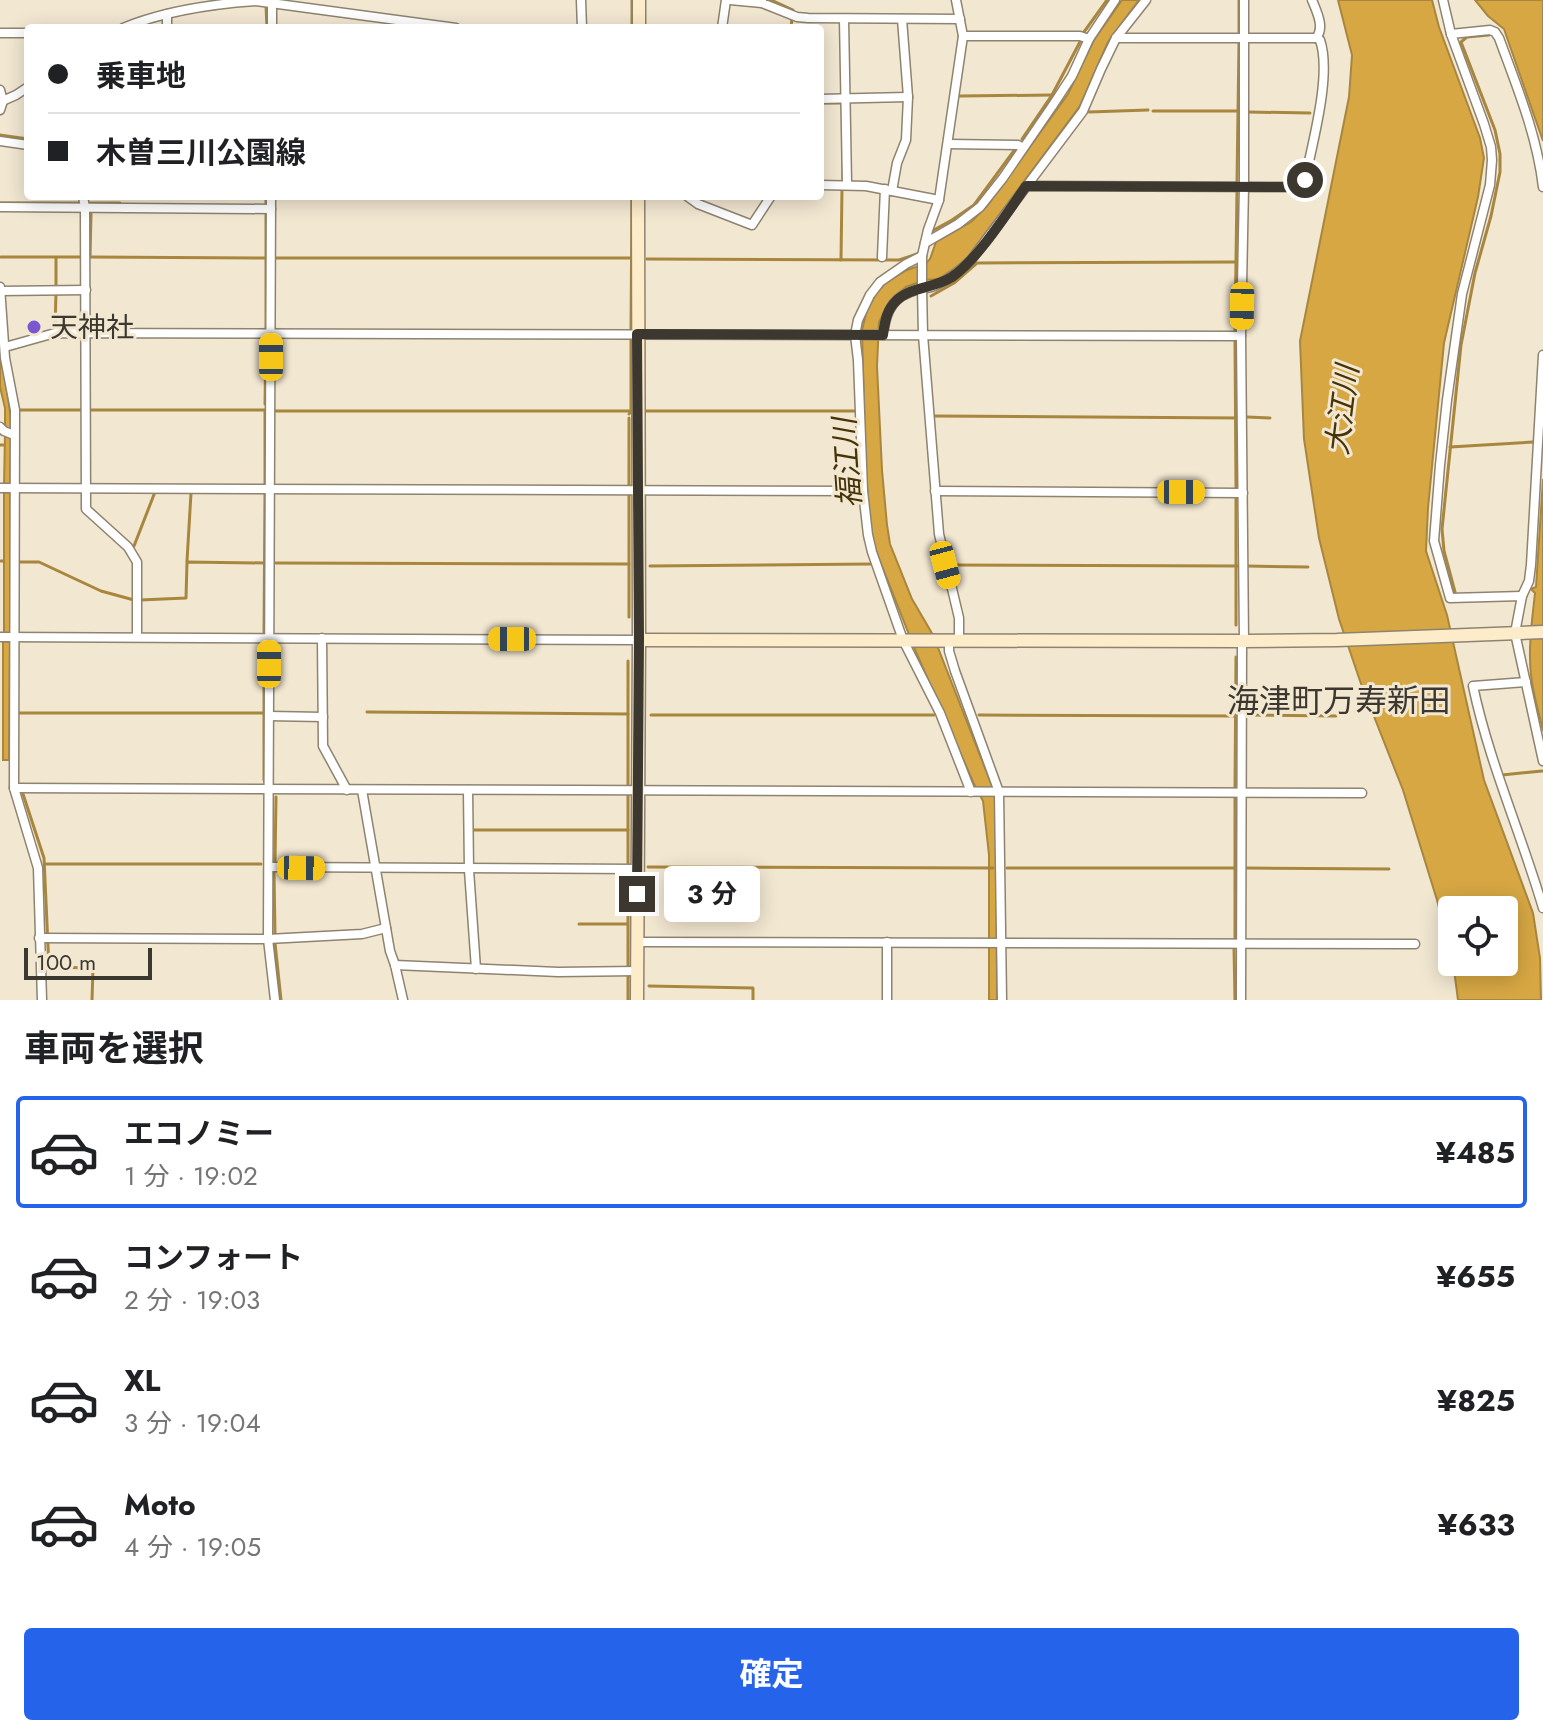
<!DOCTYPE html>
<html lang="ja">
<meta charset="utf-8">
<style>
:root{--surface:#fff;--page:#f6f6f6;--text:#202124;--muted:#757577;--line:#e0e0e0;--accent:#2563eb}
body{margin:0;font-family:Jost,"Noto Sans JP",sans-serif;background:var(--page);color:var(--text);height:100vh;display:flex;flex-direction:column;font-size:30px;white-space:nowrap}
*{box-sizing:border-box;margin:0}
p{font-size:26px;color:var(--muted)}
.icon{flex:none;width:44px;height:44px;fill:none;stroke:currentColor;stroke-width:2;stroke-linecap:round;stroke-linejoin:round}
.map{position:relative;height:1000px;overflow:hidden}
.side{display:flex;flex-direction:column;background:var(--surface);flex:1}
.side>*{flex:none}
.top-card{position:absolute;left:24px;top:24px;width:800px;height:176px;border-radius:8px;box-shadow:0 4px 20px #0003;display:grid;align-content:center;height:176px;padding:0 24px;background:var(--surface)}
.tools{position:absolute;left:1438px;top:896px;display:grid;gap:16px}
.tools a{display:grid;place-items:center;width:80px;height:80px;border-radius:8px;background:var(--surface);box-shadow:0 4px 20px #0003;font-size:40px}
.scale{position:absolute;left:24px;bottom:20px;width:128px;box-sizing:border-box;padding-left:8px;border:4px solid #3c382f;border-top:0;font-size:22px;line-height:28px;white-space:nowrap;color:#3c382f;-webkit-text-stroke:6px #f2e7d1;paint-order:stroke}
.end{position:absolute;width:36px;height:36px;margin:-18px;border:10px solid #3c382f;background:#fff;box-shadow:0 0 0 4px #fff}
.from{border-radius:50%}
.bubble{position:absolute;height:56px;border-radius:8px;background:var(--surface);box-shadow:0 4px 20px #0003;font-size:26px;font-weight:700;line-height:56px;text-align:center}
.car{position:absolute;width:24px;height:48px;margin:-24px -12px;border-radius:10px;box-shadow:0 0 6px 2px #0007;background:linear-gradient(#f5c518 24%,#345 0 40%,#f5c518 0 76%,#345 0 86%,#f5c518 0)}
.top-card b{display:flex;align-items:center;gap:28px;height:76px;font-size:30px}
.top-card b+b{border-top:2px solid var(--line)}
.top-card i{width:20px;height:20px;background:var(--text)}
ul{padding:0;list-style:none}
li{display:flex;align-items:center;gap:24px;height:112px;margin:0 16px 12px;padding:0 8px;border:4px solid transparent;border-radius:8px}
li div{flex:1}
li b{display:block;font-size:30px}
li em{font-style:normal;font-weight:700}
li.active{border-color:var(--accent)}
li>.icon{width:72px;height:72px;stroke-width:1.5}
h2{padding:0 24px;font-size:36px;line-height:96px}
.button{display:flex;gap:16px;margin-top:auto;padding:16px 24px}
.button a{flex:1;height:92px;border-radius:8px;background:var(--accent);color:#fff;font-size:32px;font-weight:700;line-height:92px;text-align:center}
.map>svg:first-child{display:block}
</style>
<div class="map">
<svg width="1543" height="1000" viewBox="0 0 1543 1000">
<rect width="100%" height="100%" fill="#f2e7d1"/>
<g fill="#d7a743" stroke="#a8863d" stroke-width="2">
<polygon points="1122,0 1139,0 1108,42 1080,106 965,261 939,279 925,280 906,287 891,300 879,322 877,366 882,470 887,525 890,544 912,599 933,635 992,786 996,803 997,1000 989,1000 989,855 983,801 974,784 916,652 874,546 869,518 866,482 862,330 867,310 876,294 886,282 907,270 925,264 930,259 936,242 971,222 987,206 1068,94 1094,40"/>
<polygon points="1338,0 1432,0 1439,27 1480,138 1484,158 1478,197 1444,343 1428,508 1426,551 1447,615 1484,780 1533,913 1540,958 1541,1000 1458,1000 1453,962 1504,962 1504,910 1452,910 1452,958 1437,900 1403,790 1360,681 1339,619 1319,538 1304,439 1300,341 1349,97 1352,55"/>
<polygon points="1475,0 1543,0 1543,141 1504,29 1488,16"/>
<path d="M0,344C2,373 11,400 11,429H5V408L0,387Z"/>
<polygon points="5,434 11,437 10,484 4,485"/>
<path d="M1543,479V731C1539,713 1533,694 1531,675C1528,648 1532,621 1535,593L1531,589L1536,587Z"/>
<polygon points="4,491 10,493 10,633 4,634"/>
<polygon points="3,641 10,642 9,760 3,760"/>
</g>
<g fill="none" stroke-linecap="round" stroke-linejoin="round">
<g stroke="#a8863d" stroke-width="3">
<polyline points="771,0 793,10 793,12"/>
<polyline points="266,6 267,28"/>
<polyline points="632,28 632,0"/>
<polyline points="791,28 792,18"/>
<polyline points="1084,32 1107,0"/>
<polyline points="1239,33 1239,0"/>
<polyline points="960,96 1052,95"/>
<polyline points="820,103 841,103 843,106"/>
<polyline points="1153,111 1237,111"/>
<polyline points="1089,112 1148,110"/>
<polyline points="1248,112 1310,113"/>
<polyline points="0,135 28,139"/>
<polyline points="1022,139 1052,95 1081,40"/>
<polyline points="843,182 843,162"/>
<polyline points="1237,183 1239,42"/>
<polyline points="0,203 83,203"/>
<polyline points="90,203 120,203"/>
<polyline points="266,205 266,196"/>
<polyline points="266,212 266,329"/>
<polyline points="932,231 952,220 974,205 1016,148"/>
<polyline points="1,257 83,257"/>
<polyline points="89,257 266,258"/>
<polyline points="90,257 91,214"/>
<polyline points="274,258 632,258"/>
<polyline points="647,259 899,260 917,254"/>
<polyline points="841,260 842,189"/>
<polyline points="56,287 56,259"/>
<polyline points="931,296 954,283 977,263 1235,262"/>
<polyline points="55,329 56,292"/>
<polyline points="631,330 632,196"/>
<polyline points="1235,331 1237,190"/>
<polyline points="1235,341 1236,488"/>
<polyline points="265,404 266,338"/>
<polyline points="19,410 82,410"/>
<polyline points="88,410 268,410"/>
<polyline points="275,411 633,411"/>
<polyline points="645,411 854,411"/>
<polyline points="629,414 631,411 631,338"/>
<polyline points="933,416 1239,418"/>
<polyline points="1247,417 1270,418"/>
<polyline points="0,445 3,445"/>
<polyline points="1450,447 1533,442"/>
<polyline points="265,484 265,412"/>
<polyline points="629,486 629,418"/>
<polyline points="134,546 155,492 158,492"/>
<polyline points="0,561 3,561"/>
<polyline points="187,561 191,493"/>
<polyline points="18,562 39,562 101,591 134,600"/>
<polyline points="276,563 629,564"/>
<polyline points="950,565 1239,566"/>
<polyline points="650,566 871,564"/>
<polyline points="1247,566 1308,567"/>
<polyline points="1455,592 1444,551 1442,529 1461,345 1475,273 1491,216 1500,172 1500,154 1495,130 1461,42 1467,37 1489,35"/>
<polyline points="140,600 186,598 187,562 265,563"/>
<polyline points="629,617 629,494"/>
<polyline points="1236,625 1236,497"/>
<polyline points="264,634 265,493"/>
<polyline points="367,712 628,714"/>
<polyline points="17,713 264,713"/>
<polyline points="651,715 934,715"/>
<polyline points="979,715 1238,716"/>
<polyline points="1246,715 1336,716"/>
<polyline points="1502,775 1542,771"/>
<polyline points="264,780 264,642"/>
<polyline points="628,785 628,661"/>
<polyline points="1235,788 1236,657"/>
<polyline points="23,794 44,858 49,968"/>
<polyline points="473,830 628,830"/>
<polyline points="275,863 276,797"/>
<polyline points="45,864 261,864"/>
<polyline points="628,865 628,794"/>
<polyline points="648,867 993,868"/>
<polyline points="1007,868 1238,868"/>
<polyline points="1246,868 1389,869"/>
<polyline points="274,873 275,934"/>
<polyline points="579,924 627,924"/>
<polyline points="1235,938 1235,797"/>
<polyline points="275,943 281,1000"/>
<polyline points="1234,947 1235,1000"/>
<polyline points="628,966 628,873"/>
<polyline points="49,967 93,968 92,1000"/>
<polyline points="628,974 628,1000"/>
<polyline points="649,986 753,988 753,1000"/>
</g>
<defs>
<g id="street">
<polyline points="581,0 582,28"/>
<polyline points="730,0 762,3"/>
<polyline points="762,0 762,3 797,17 808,18 960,19"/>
<polyline points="956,0 963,36 939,200 928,230 922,256 922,288 923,335 939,534 959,618 959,640"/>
<polyline points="1443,0 1451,34 1484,124 1491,147 1492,160 1490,185 1462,294 1447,400 1440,465 1434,541 1450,598 1522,596 1515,633 1543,761"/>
<polyline points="844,19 847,184"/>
<path d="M123,28C164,11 212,4 256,1L456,28"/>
<polyline points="167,28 167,14"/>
<polyline points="272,28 272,1"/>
<polyline points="722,28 726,0"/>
<polyline points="0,33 28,33"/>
<path d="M1451,34L1490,30L1495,32L1499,38C1517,87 1537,135 1543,187"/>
<polyline points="963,36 1080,36 1089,39"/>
<path d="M1116,38H1316C1325,28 1317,12 1312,0"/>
<polyline points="0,90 3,101 0,110"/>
<polyline points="820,99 908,97"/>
<polyline points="0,102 16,95 28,87"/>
<polyline points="0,141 28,145"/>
<polyline points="948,144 1018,145 1023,148"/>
<polyline points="820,185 866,186 939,200"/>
<path d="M1026,186L1297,187L1302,186L1305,180C1312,144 1332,75 1320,40L1316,38"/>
<polyline points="892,191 897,163 906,140 908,97 902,19"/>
<polyline points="83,196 85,208 86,509 128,547 137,562 137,637"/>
<polyline points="271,196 268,939 275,1000"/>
<polyline points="687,196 698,204 752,225 771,196"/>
<polyline points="0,207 271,209"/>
<polyline points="925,243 958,224 980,207 1003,178 1053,105 1072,76 1089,39 1115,0"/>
<polyline points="922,256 906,264 880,282 870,295 858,320 855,335 858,360 863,491 868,535 872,552 903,640 940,713 971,792"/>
<polyline points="882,257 885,189"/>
<polyline points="0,287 5,358 15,410 14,788 38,868 42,1000"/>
<polyline points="0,291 86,290"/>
<path d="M883,335C885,317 890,300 908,293C916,289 926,289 934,286C949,280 959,271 971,260L1083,111L1101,69L1116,38L1146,0"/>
<polyline points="5,347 55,333 1241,336"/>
<polyline points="0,427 4,431 14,435"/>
<polyline points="0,488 863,491"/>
<polyline points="935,491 1243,493"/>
<polyline points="1522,596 1529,581 1531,565 1543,355"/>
<polyline points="0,637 639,640"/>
<polyline points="322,638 323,746 347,790"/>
<polyline points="949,641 949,651 955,671 999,792 1002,1000"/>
<polyline points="1244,641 1241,336 1244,186 1244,0"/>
<path d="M1526,682L1473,686C1489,762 1521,833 1543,908"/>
<polyline points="269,716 323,717"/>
<polyline points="14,788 1362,793"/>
<polyline points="362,790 390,951 395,965 403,1000"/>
<polyline points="468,790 469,870 476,969"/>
<polyline points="269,867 637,869"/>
<polyline points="39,938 268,939 362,934 386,928"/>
<polyline points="637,942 1415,944"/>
<polyline points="395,965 558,972 637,971"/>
<polyline points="887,1000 887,942"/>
<polyline points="1241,1000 1242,641"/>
</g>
<g id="secondary">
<polyline points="639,0 639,28"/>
<polyline points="639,640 1244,641 1337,640 1543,632"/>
<polyline points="637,1000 639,640 638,196"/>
</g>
</defs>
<use href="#street" stroke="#8e8370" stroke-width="11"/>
<use href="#secondary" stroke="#8e8370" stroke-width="15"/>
<use href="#street" stroke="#fff" stroke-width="8"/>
<use href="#secondary" stroke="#fdecc9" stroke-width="12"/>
</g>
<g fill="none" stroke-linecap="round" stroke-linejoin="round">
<path stroke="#3c382f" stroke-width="10" d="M637,894L639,640L637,334L883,335C885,322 886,311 896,301C910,287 935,288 952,277C977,260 1008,212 1026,186L1297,187L1302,186L1305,180"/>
</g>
<circle fill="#7a56d0" stroke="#f2e7d1" stroke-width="3" cx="34" cy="327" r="8"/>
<g text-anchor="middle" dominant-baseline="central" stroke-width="6" stroke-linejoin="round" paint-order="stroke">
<g font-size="28" fill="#3c382f" stroke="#f2e7d1" text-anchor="start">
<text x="50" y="327">天神社</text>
</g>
<g font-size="30" font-style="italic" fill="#463307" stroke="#f2e7d1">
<text transform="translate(1342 410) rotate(-83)">大江川</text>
<text transform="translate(847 463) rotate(-94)">福江川</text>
</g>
<g font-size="32" fill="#3c382f" stroke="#f2e7d1">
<text x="1339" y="701">海津町万寿新田</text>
</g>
</g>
</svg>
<div class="tools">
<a><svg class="icon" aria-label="locate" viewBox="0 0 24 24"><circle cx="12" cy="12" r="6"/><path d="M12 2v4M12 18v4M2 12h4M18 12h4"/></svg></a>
</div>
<div class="scale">100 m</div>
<i class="end from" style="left:1305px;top:180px"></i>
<i class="end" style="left:637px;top:894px"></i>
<div class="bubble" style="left:664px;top:866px;width:96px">3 分</div>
<i class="car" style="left:1242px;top:306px;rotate:181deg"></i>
<i class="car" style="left:271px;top:357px;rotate:0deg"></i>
<i class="car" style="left:1181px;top:492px;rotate:90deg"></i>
<i class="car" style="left:945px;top:565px;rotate:165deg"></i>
<i class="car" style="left:512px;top:639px;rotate:270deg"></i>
<i class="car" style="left:269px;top:664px;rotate:0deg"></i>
<i class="car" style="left:301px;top:868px;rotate:91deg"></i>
<div class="top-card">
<b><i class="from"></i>乗車地</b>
<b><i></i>木曽三川公園線</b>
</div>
</div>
<section class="side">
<h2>車両を選択</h2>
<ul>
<li class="active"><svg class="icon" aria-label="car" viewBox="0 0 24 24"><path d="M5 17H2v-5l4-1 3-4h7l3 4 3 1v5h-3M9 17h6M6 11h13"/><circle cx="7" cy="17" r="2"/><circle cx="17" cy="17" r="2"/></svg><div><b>エコノミー</b><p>1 分 · 19:02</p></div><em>¥485</em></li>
<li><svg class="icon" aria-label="car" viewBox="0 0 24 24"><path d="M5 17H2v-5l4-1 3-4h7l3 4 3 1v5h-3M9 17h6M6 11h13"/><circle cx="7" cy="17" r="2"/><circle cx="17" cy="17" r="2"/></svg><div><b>コンフォート</b><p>2 分 · 19:03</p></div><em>¥655</em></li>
<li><svg class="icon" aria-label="car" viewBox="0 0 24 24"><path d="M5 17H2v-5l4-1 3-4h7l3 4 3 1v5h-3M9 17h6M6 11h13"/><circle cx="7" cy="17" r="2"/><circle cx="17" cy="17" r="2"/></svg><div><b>XL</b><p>3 分 · 19:04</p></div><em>¥825</em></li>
<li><svg class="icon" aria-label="car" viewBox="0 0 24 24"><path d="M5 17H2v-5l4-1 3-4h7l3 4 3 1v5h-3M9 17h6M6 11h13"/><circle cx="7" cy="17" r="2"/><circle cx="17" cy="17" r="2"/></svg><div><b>Moto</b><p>4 分 · 19:05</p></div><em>¥633</em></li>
</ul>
<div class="button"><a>確定</a></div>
</section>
